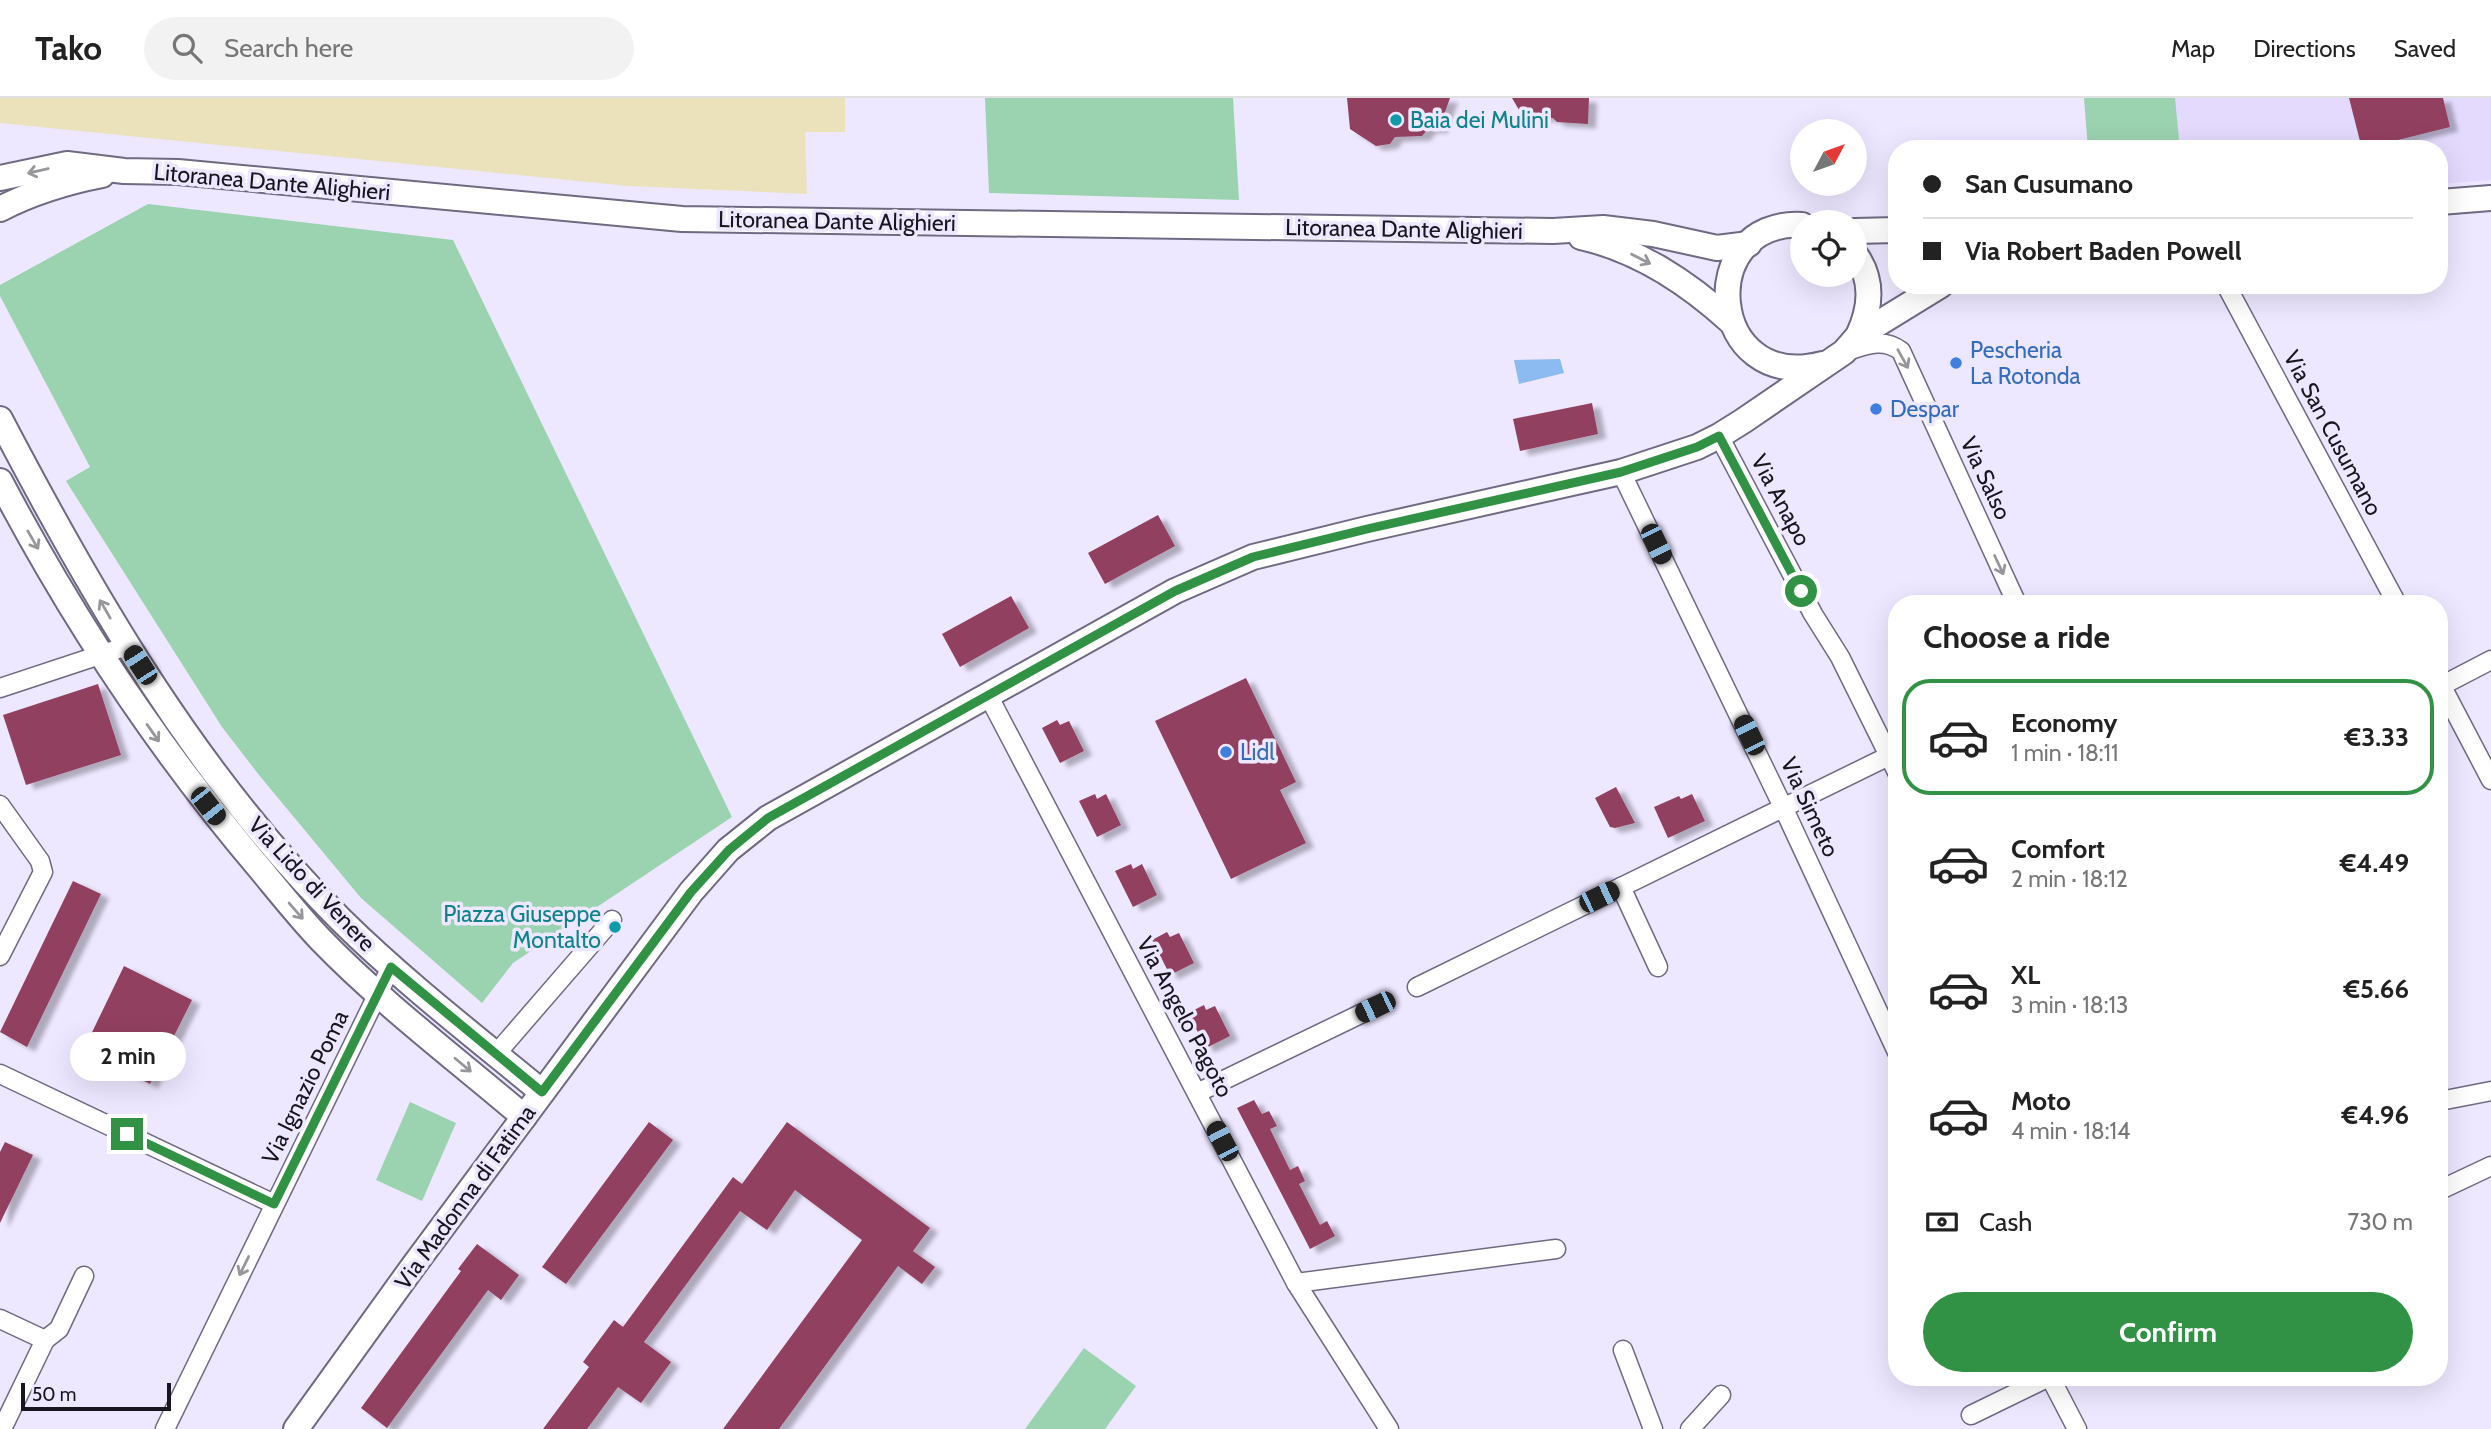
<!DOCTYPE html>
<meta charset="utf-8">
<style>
:root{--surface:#fff;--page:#f2f2f2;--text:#222;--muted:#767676;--line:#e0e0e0;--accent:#319144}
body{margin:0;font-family:Cabin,sans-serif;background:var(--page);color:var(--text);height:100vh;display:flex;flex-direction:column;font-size:26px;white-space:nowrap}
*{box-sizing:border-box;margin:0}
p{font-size:23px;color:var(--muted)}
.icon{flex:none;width:38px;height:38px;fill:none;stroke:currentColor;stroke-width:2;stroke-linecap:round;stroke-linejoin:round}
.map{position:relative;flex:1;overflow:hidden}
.drawer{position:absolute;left:1888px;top:497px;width:560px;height:791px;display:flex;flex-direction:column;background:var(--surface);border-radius:28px;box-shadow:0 7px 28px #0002}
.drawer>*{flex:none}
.guide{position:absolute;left:1888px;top:42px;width:560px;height:154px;border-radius:28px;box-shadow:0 7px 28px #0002;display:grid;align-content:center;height:154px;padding:0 35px;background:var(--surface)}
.needle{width:46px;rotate:49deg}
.tools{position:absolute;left:1790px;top:21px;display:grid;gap:14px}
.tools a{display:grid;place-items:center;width:77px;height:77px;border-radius:50%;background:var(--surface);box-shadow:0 7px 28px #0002;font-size:35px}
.scale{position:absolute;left:21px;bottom:18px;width:150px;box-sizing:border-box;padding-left:7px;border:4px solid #18151f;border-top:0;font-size:19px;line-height:24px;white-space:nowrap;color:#18151f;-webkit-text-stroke:5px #ede7ff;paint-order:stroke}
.end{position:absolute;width:32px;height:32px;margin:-16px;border:9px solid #319144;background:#fff;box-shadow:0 0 0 4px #fff}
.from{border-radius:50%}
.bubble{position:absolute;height:49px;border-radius:24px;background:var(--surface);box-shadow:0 7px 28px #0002;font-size:23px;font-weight:800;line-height:49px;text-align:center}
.car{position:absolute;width:21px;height:42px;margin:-21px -10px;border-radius:9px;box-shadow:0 0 5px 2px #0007;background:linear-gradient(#222 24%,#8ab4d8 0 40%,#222 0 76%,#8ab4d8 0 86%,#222 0)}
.guide b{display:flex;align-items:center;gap:24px;height:66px;font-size:26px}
.guide b+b{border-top:2px solid var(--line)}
.guide i{width:18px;height:18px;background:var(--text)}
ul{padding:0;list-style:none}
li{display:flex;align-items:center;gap:21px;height:116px;margin:0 14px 10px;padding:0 21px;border:4px solid transparent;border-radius:28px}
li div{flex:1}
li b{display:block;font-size:26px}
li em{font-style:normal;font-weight:800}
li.active{border-color:var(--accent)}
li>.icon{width:63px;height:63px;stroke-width:1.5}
h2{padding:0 35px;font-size:32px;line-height:84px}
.pay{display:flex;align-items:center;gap:18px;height:77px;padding:0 35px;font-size:26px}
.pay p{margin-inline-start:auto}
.primary-button{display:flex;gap:14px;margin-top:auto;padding:14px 35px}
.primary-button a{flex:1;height:80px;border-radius:42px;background:var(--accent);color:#fff;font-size:28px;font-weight:800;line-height:80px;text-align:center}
header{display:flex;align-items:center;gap:42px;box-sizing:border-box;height:98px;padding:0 35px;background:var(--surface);border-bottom:2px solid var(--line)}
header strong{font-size:33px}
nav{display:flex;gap:38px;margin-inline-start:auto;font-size:24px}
.search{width:490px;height:63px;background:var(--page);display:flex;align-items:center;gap:18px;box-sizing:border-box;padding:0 24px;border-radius:38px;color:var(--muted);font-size:26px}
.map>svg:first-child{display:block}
</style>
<header>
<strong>Tako</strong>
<div class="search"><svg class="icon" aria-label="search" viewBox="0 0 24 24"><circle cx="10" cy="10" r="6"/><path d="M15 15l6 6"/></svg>Search here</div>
<nav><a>Map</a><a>Directions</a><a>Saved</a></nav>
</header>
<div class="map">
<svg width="2491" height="1331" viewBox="0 0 2491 1331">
<defs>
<filter id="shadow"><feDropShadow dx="8" dy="4.5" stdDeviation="2" flood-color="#0004"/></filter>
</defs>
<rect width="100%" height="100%" fill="#ede7ff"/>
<polygon fill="#e3dafe" points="2175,0 2491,0 2491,82 2440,86 2440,51 2180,51"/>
<g fill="#9bd2b0">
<polygon points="985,0 1233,0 1239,102 989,95"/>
<polygon points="2084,0 2175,0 2180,51 2088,51"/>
<polygon points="148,106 453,142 732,719 513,865 482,905 361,800 259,677 222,629 66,383 90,369 0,198 0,187"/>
<polygon points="410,1004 456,1025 422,1103 376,1082"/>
<polygon points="1084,1250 1136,1288 1105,1331 1025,1331"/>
</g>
<polygon fill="#ebe2bc" points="0,0 845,0 845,34 805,34 807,96 628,88 0,25"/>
<polygon fill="#8cbbf2" points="1560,261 1564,275 1519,286 1514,262"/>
<g fill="#924060" filter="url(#shadow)">
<polygon points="1347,0 1450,0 1439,31 1429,30 1422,38 1395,39 1390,46 1376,48 1350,31"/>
<polygon points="1512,0 1589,0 1588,26 1557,24 1553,20 1522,17"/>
<polygon points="2349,0 2443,0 2450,29 2362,51"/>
<polygon points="1592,305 1598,336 1520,353 1513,321"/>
<polygon points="1158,417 1175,448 1105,486 1088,455"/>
<polygon points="1011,498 1029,530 960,569 942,536"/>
<polygon points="1246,580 1296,684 1280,692 1306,745 1231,781 1155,623"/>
<polygon points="98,586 121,657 26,687 3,617"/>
<polygon points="1057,622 1060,627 1069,623 1084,653 1060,665 1042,630"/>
<polygon points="1616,689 1635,725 1615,730 1610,729 1595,700"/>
<polygon points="1095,696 1097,701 1106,696 1121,727 1097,739 1079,703"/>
<polygon points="1692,696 1705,723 1668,740 1654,709 1679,698 1681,701"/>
<polygon points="1131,766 1133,771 1142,766 1157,797 1133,809 1115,773"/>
<polygon points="73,783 101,796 27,949 0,934"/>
<polygon points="1167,834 1170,839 1179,835 1194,865 1170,877 1152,842"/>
<polygon points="124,868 192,902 150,986 83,953"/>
<polygon points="1204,907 1206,912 1215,908 1230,938 1206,950 1188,915"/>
<polygon points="1254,1002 1262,1016 1269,1013 1277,1028 1270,1031 1290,1072 1298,1068 1305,1083 1299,1086 1320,1127 1327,1123 1335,1138 1310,1151 1237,1010"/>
<polygon points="649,1024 673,1042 566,1186 542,1169"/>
<polygon points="787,1024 930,1130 913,1153 935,1169 922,1186 898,1168 779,1331 723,1331 862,1142 795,1092 767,1132 740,1113 644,1244 671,1264 641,1305 618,1289 587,1331 543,1331 589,1269 583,1264 614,1222 623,1229 733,1079 742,1086"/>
<polygon points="5,1044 33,1057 0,1125 0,1054"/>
<polygon points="477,1146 519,1177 501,1202 488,1192 387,1330 361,1310 461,1173 458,1171"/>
</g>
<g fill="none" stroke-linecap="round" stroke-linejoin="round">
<defs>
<g id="street">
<polyline points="2226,187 2397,506"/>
<path d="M1844,254C1864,248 1882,239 1901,253L2017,506"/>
<polyline points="1719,338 1813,516 1840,559 1897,674"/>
<polyline points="1621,374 1783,709 1897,954"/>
<polyline points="2440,585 2491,682"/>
<polyline points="2441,588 2491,562"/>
<polyline points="0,590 127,548"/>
<polyline points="988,597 1296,1185 1389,1331"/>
<polyline points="0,707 40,763 43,774 0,858"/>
<polyline points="1621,789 1658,869"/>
<polyline points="1417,889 1897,654"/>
<polyline points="496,956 612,822"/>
<polyline points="0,976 274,1106"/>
<polyline points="1197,995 1375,909"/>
<polyline points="2440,1003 2491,993"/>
<polyline points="2440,1092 2491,1068"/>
<polyline points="1296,1185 1556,1151"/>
<polyline points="0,1221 45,1242 2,1331"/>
<polyline points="45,1242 59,1231 84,1178"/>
<polyline points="1623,1252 1653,1331"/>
<polyline points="2050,1279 2077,1331"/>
<polyline points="1971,1317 2049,1279"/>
<polyline points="165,1331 391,869"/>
<polyline points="1690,1331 1721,1297"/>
</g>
<g id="secondary">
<polyline points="0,80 67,66 124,73 178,74 682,121 1553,133 1603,130 1653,136 1717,150 1749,146"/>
<polyline points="2440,104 2491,100"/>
<path d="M0,111C33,94 66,84 102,77"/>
<path d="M1802,127C1693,121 1707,296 1822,266"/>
<polyline points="1855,133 1897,132"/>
<path d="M1581,139C1639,152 1687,184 1730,223"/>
<path d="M1855,156C1874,182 1871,210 1858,238"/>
<path d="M0,321C94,501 197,678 341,822C404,884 474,938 542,994"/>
<path d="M0,383C73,522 160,653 262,773C281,796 300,820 321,842C383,906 456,961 524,1019"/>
<polyline points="296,1331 412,1170 691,794 728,752 768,720 1175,493 1253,459 1367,431 1621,374 1697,349 1719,338 1743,323 1844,254 1858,238 1941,187"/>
</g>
</defs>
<use href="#street" stroke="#6f6982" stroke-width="21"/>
<use href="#secondary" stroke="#6f6982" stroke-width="28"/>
<use href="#street" stroke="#fff" stroke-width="18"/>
<use href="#secondary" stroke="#fff" stroke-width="24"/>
</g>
<defs><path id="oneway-shaft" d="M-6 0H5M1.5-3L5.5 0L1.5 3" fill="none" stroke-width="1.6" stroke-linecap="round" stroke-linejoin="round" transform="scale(1.75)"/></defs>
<g stroke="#97969a">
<use href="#oneway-shaft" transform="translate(38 73) rotate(167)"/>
<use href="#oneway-shaft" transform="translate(1641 161) rotate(27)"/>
<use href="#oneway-shaft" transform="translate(1903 261) rotate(61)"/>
<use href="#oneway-shaft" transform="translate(33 442) rotate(60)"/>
<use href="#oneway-shaft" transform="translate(1999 467) rotate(65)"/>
<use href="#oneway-shaft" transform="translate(105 511) rotate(-120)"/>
<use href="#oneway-shaft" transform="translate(153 635) rotate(55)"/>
<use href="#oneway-shaft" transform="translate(296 813) rotate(49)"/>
<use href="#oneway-shaft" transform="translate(463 967) rotate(40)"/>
<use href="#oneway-shaft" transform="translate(244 1168) rotate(116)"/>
</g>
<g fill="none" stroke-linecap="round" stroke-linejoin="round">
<polyline stroke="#319144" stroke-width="9" points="127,1036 274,1106 391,869 542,994 691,794 729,752 768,720 1175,493 1253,459 1367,431 1621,374 1697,349 1719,338 1801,493"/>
</g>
<g fill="#0f9aa8" stroke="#ede7ff" stroke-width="2.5">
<circle cx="1396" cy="22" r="7"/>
<circle cx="615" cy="829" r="7"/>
</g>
<g fill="#3f7fe0" stroke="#ede7ff" stroke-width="2.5">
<circle cx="1956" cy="265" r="7"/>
<circle cx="1876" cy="311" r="7"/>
<circle cx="1226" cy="654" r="7"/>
</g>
<g text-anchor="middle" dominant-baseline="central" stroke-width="7" stroke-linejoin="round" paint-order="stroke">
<g font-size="23" fill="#0d838f" stroke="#ede7ff" text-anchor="start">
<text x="1410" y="22">Baia dei Mulini</text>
<text x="601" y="816" text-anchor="end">Piazza Giuseppe<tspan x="601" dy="26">Montalto</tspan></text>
</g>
<g font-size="23" fill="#18151f" stroke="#ede7ff">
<text transform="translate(272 84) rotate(5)">Litoranea Dante Alighieri</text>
<text transform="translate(837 123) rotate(1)">Litoranea Dante Alighieri</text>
<text transform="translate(1404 131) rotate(1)">Litoranea Dante Alighieri</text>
<text transform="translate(2333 335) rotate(62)">Via San Cusumano</text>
<text transform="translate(1986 380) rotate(65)">Via Salso</text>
<text transform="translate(1781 402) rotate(62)">Via Anapo</text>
<text transform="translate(1810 709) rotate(65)">Via Simeto</text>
<text transform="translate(312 786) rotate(47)">Via Lido di Venere</text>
<text transform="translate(1185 919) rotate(62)">Via Angelo Pagoto</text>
<text transform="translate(305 989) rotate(-64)">Via Ignazio Poma</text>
<text transform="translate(465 1099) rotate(-54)">Via Madonna di Fatima</text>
</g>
<g font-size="23" fill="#366cbe" stroke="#ede7ff" text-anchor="start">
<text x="1970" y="252">Pescheria<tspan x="1970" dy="26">La Rotonda</tspan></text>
<text x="1890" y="311">Despar</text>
<text x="1240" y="654">Lidl</text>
</g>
</g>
</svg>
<div class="tools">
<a><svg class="needle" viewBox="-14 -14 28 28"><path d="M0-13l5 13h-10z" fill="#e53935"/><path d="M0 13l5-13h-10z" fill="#767676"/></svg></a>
<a><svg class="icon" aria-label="locate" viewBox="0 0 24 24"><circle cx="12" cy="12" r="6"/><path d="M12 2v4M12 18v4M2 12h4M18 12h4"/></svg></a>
</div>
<div class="scale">50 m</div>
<i class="end from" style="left:1801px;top:493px"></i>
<i class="end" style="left:127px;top:1036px"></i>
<div class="bubble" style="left:70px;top:934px;width:116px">2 min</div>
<i class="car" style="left:1656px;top:446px;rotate:154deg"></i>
<i class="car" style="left:140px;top:567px;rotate:327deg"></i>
<i class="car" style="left:1749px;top:637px;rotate:334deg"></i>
<i class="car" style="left:208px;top:708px;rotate:142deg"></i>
<i class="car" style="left:1599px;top:799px;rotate:64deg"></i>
<i class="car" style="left:1375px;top:909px;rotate:244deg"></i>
<i class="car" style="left:1222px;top:1043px;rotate:332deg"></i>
<div class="guide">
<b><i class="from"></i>San Cusumano</b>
<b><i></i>Via Robert Baden Powell</b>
</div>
<section class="drawer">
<h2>Choose a ride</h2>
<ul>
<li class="active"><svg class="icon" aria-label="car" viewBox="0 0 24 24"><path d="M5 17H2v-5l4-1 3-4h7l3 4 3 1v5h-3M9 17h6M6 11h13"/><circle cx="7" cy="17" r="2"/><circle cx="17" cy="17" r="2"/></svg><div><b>Economy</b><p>1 min · 18:11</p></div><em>€3.33</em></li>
<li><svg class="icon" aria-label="car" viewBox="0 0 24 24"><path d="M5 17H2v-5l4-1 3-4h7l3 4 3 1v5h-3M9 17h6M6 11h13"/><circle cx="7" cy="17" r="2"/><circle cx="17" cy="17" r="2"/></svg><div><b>Comfort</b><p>2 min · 18:12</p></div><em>€4.49</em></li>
<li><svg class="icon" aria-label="car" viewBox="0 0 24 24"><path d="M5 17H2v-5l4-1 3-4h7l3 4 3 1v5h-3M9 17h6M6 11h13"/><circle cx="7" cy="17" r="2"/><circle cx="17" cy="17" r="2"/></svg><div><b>XL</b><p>3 min · 18:13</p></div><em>€5.66</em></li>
<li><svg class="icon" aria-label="car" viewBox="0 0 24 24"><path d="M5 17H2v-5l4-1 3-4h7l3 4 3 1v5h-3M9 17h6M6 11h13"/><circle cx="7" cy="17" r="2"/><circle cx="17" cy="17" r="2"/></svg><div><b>Moto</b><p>4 min · 18:14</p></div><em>€4.96</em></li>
</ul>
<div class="pay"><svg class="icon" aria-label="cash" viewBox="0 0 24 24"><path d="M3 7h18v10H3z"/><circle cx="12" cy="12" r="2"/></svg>Cash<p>730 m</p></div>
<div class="primary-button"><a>Confirm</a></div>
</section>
</div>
